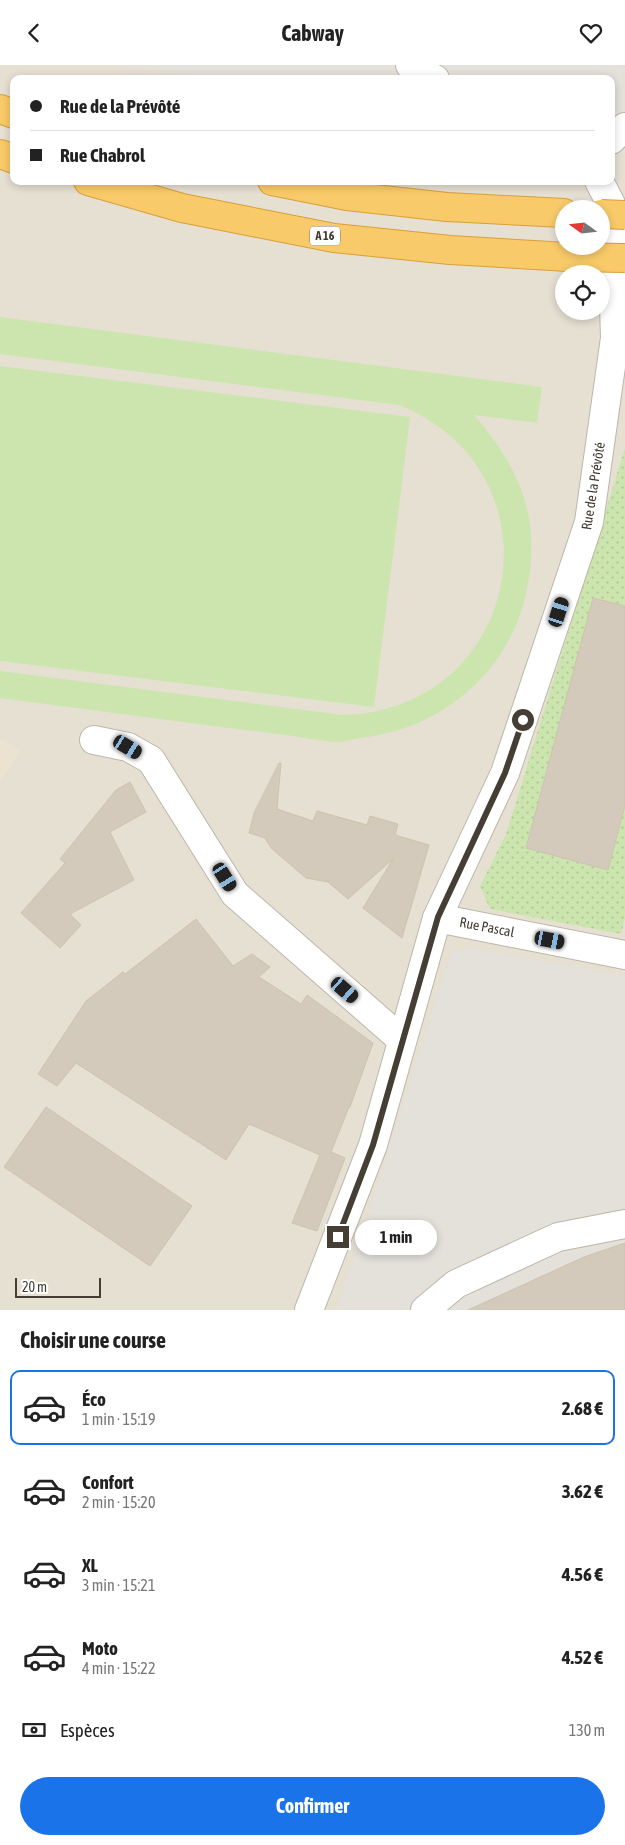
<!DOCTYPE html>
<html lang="fr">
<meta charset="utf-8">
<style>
:root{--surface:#fff;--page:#f6f6f6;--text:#222;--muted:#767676;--line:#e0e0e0;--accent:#1a73e8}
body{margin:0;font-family:"Asap Condensed",sans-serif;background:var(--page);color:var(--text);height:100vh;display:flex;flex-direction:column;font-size:19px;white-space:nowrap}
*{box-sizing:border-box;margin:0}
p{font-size:16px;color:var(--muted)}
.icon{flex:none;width:28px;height:28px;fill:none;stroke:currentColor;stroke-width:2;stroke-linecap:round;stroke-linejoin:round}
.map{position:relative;height:1245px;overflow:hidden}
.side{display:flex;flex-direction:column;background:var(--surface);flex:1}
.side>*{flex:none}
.guide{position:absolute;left:10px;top:10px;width:605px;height:110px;border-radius:10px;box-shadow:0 2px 8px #0003;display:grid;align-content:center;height:110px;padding:0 20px;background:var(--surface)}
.needle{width:32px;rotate:285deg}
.buttons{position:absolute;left:555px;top:135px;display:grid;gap:10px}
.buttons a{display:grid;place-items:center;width:55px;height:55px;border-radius:50%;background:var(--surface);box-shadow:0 2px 8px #0003;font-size:25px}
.scale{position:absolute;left:15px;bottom:12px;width:86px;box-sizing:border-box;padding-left:5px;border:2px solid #443e35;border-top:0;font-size:14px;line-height:18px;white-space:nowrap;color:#443e35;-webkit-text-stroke:4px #fff;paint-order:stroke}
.end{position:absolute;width:22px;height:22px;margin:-11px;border:6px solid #443e35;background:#fff;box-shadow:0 0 0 2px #fff}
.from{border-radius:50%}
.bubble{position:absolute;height:35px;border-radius:18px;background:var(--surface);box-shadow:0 2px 8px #0003;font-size:16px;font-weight:700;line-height:35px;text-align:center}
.car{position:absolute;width:15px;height:30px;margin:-15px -8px;border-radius:6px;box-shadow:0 0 4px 1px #0007;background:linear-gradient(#222 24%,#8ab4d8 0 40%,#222 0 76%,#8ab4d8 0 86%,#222 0)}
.guide b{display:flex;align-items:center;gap:18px;height:48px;font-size:19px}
.guide b+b{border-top:1px solid var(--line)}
.guide i{width:12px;height:12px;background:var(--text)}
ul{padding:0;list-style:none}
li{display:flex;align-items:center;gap:15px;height:75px;margin:0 10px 8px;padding:0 10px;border:2px solid transparent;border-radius:10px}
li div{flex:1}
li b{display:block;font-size:19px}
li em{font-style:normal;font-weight:700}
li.on{border-color:var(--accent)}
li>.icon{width:45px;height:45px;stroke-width:1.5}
h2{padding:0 20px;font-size:22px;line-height:60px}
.pay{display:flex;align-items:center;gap:12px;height:55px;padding:0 20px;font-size:19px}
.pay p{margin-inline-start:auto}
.action{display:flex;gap:10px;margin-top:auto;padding:10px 20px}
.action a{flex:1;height:58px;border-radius:30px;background:var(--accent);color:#fff;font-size:20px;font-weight:700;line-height:58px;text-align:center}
header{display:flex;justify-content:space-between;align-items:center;height:65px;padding:0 20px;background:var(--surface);font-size:22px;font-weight:700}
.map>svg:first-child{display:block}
</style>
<header><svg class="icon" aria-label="back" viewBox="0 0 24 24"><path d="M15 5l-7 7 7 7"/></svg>Cabway<svg class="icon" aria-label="heart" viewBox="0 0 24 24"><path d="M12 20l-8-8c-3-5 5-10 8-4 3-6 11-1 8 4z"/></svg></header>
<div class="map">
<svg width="625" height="1245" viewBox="0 0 625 1245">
<defs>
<pattern id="grass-dots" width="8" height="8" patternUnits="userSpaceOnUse" patternTransform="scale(1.25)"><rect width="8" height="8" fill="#cce5af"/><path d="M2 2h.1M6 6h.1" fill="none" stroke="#b0c697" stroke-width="1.8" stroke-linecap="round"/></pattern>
</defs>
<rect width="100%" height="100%" fill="#f2eee5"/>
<path fill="#e6e0d3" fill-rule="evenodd" d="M0,0H625V1245H0ZM14,14H611V116H14ZM564,144H601V181H564ZM564,209H601V246H564Z"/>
<g fill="#e4e0da">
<polygon points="121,0 625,0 625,88 611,87 611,14 227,14 126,3"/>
<polygon points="469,883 625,911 625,1245 337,1245 452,887"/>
</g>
<polygon fill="#ebe3cf" points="0,674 21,686 0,717"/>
<polygon fill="url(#grass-dots)" points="625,383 625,853 621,869 490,844 480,821 506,769"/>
<g fill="#cce5af">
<path d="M0,252L542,322L537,358L474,350C523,406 543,459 525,533C506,611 438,665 360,673C352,674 344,677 336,677C322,676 307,673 293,671C261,667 229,663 198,659C132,650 66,642 0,633V606L343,650C523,645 566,407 399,340L0,289Z"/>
<polygon points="0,301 410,352 374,642 0,596"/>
</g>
<g fill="#d3cabb" stroke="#cec2ae">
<polygon points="593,533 625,541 625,740 608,805 526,783"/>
<polygon points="279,698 281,698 277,744 313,756 317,746 367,760 370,751 398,759 395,770 429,780 402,873 363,843 393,794 348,834 328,817 306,813 271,783 265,773 249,768 254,748"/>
<polygon points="130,717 146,747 110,767 134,815 70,849 81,860 60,883 21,848 65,798 60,794 116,725"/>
<polygon points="196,854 233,901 252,889 270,902 259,912 301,939 307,930 373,978 350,1042 349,1042 331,1087 345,1093 317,1166 292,1158 320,1090 249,1059 226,1095 76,998 57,1021 38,1009 86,936 123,907 125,909"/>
<polygon points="46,1042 192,1141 150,1201 4,1102"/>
<polygon points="625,1178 625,1245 468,1245 584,1192"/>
</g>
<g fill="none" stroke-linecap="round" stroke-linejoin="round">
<defs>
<g id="minor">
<polyline points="410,0 435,14"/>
<polyline points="611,75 625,62"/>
<polyline points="94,675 128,682 151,695 235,829 402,975"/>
<polyline points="437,853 625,890"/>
<polyline points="309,1245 373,1080 437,853 505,708 589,457 615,273 611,139 599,116"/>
<polyline points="425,1245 456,1219 558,1172 625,1159"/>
</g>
<g id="highway">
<polyline points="0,44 14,49"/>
<polyline points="0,89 14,94"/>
<polyline points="88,116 182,143 334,173 450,185 568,192"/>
<polyline points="272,116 347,131 447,142 564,148"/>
</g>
</defs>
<use href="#minor" stroke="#bdb6a8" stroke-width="30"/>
<use href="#highway" stroke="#d89f39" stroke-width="30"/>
<use href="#minor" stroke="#fff" stroke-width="28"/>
<use href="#highway" stroke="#f9ca69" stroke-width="28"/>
<defs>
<g id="highway-bridge">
<polyline points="601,149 625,150"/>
<polyline points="568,192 625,193"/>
</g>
</defs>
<use href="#highway-bridge" stroke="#d89f39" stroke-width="30" stroke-linecap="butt"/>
<use href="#highway-bridge" stroke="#f9ca69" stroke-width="28"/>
</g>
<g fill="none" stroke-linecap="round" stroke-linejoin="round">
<polyline stroke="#443e35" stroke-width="6" points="338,1172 373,1080 438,852 505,708 523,655"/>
</g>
<g text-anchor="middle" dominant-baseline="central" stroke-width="5" stroke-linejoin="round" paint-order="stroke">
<rect fill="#fff" stroke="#7c7872" stroke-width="1" x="310" y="161.5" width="30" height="19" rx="4"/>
<g font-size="12" font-weight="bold" fill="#443e35">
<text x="325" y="171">A 16</text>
</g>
<g font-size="14" fill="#443e35" stroke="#fff">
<text transform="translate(593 421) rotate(-81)">Rue de la Prévôté</text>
<text transform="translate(487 862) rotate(11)">Rue Pascal</text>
</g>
</g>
</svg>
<div class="buttons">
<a><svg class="needle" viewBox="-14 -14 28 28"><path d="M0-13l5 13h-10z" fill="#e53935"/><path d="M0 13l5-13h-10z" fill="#767676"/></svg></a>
<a><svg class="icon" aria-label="locate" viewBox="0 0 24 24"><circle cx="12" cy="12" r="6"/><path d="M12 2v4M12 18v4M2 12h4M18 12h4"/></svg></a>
</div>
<div class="scale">20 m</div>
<i class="end from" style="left:523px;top:655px"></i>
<i class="end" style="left:338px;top:1172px"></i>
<div class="bubble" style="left:355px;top:1155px;width:82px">1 min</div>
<i class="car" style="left:559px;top:547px;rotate:18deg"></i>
<i class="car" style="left:128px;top:682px;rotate:121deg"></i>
<i class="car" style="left:225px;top:812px;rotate:148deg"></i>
<i class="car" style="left:550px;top:875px;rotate:101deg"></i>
<i class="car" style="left:345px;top:925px;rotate:131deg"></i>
<div class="guide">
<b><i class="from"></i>Rue de la Prévôté</b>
<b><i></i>Rue Chabrol</b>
</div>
</div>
<section class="side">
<h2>Choisir une course</h2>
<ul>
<li class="on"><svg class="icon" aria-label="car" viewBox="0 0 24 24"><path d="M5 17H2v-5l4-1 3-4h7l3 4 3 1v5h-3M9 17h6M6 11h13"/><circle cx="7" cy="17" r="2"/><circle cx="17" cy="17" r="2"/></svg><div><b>Éco</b><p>1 min · 15:19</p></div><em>2.68 €</em></li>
<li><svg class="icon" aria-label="car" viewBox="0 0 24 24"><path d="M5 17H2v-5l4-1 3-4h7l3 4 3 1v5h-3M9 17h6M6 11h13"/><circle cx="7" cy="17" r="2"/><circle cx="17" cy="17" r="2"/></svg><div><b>Confort</b><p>2 min · 15:20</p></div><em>3.62 €</em></li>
<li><svg class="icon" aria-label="car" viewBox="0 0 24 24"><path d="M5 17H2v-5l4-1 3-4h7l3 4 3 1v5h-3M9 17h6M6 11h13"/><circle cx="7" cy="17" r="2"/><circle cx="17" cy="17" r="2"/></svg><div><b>XL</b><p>3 min · 15:21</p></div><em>4.56 €</em></li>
<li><svg class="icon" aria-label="car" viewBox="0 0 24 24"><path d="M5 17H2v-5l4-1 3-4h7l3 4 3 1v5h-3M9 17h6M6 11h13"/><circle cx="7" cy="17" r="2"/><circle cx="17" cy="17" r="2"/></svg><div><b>Moto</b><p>4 min · 15:22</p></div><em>4.52 €</em></li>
</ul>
<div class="pay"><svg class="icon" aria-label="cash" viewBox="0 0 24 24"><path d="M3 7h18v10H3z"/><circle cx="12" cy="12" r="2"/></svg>Espèces<p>130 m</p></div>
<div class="action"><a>Confirmer</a></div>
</section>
